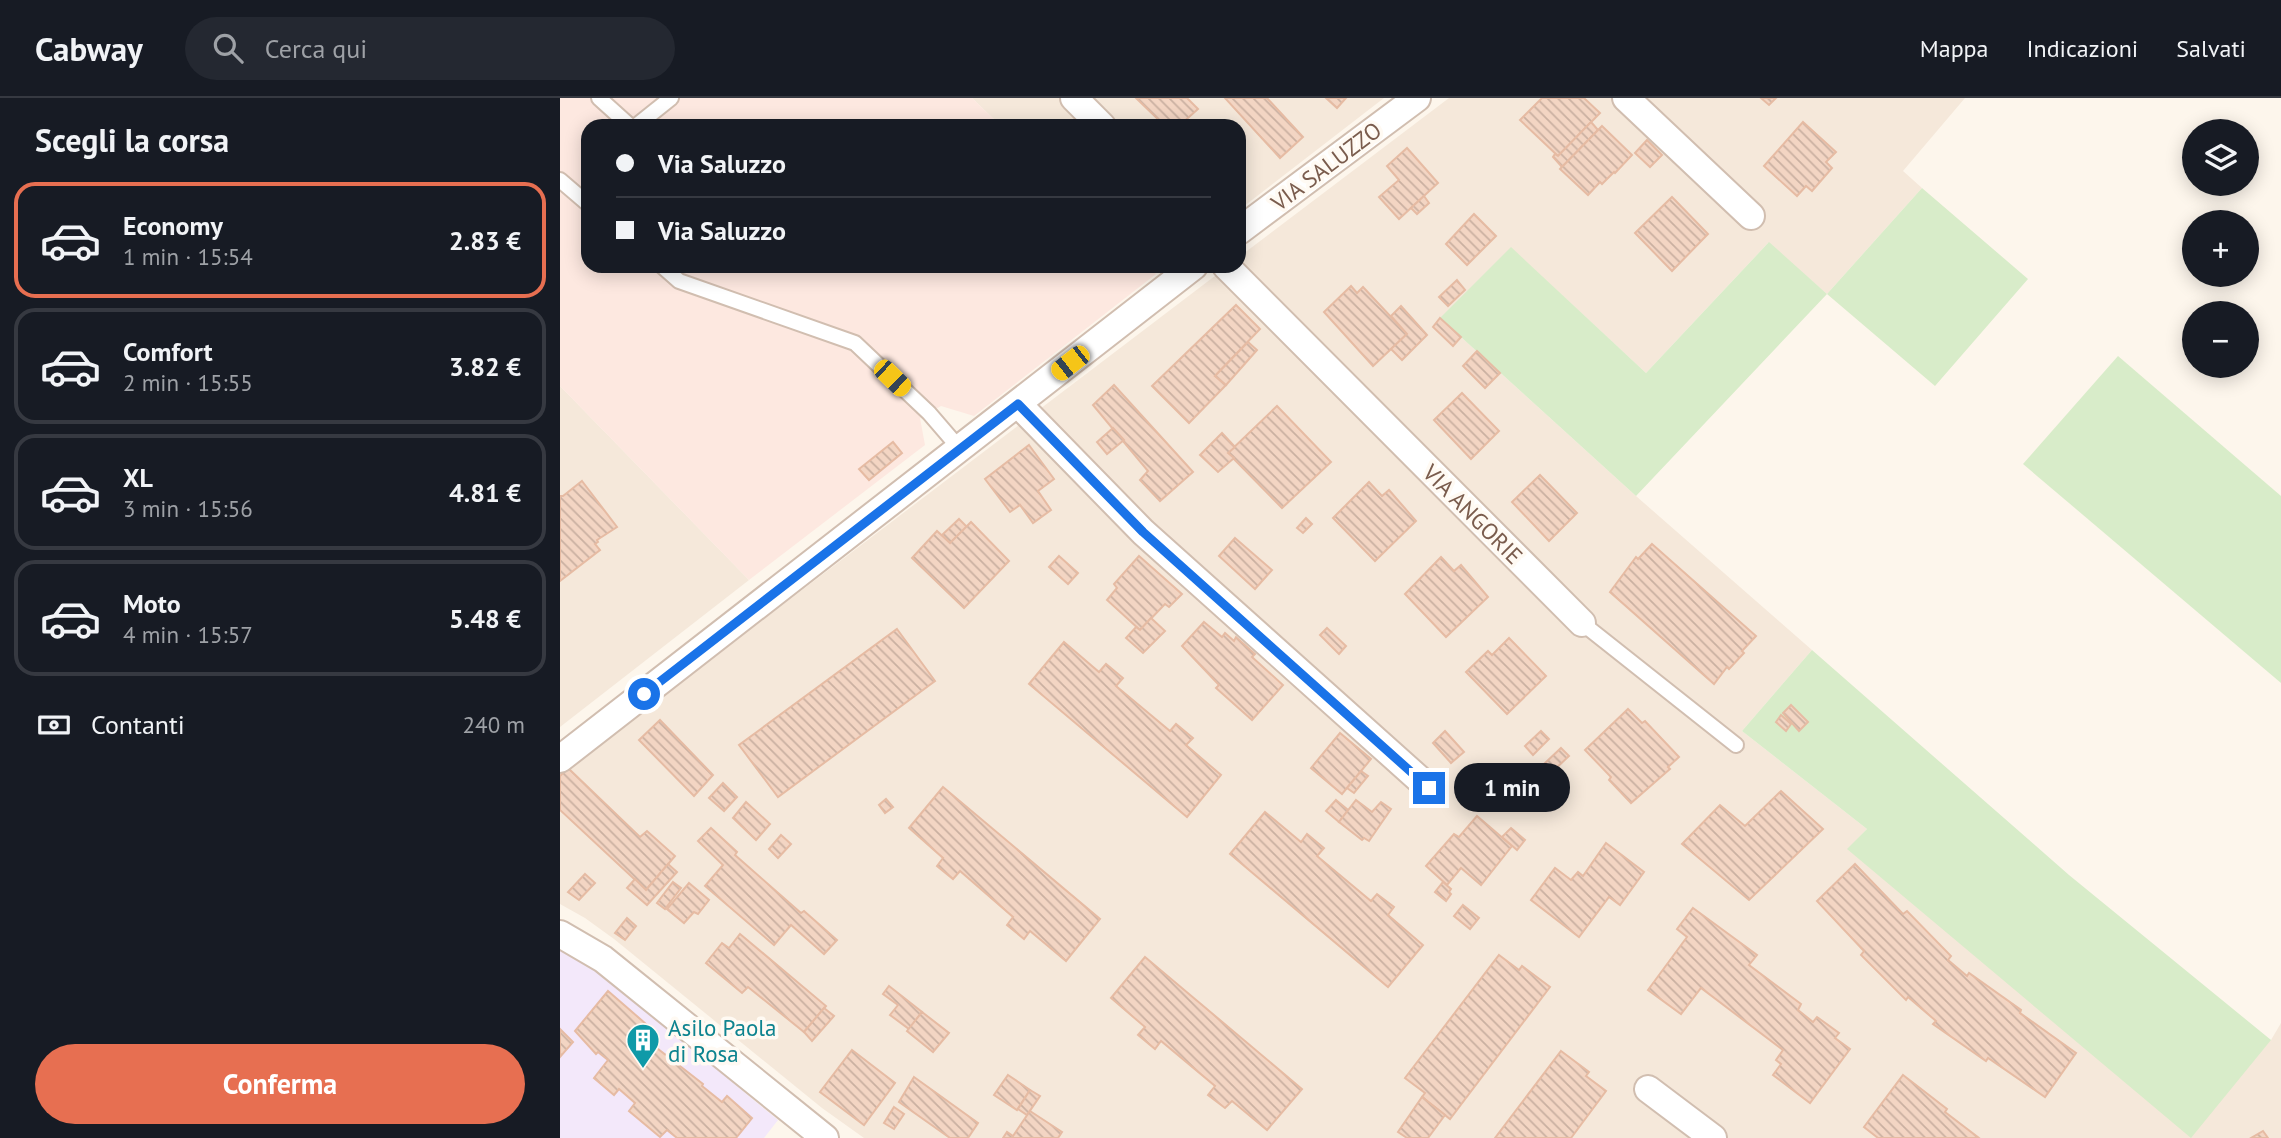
<!DOCTYPE html>
<html lang="it">
<meta charset="utf-8">
<style>
:root{--surface:#171b24;--page:#242831;--text:#f1f3f6;--muted:#9ea1a6;--line:#363941;--accent:#e76f51}
body{margin:0;font-family:"PT Sans",sans-serif;background:var(--page);color:var(--text);height:100vh;display:flex;flex-direction:column;font-size:26px;white-space:nowrap}
*{box-sizing:border-box;margin:0}
p{font-size:23px;color:var(--muted)}
.icon{flex:none;width:38px;height:38px;fill:none;stroke:currentColor;stroke-width:2;stroke-linecap:round;stroke-linejoin:round}
.map{position:relative;flex:1;overflow:hidden}
.side{display:flex;flex-direction:column;background:var(--surface);width:560px}
.side>*{flex:none}
.guide{position:absolute;left:21px;top:21px;width:665px;height:154px;border-radius:21px;box-shadow:0 4px 18px #0003;display:grid;align-content:center;height:154px;padding:0 35px;background:var(--surface)}
.buttons{position:absolute;left:1622px;top:21px;display:grid;gap:14px}
.buttons a{display:grid;place-items:center;width:77px;height:77px;border-radius:50%;background:var(--surface);box-shadow:0 4px 18px #0003;font-size:35px}
.end{position:absolute;width:32px;height:32px;margin:-16px;border:9px solid #1a73e8;background:#fff;box-shadow:0 0 0 4px #fff}
.from{border-radius:50%}
.bubble{position:absolute;height:49px;border-radius:24px;background:var(--surface);box-shadow:0 4px 18px #0003;font-size:23px;font-weight:700;line-height:49px;text-align:center}
.car{position:absolute;width:21px;height:42px;margin:-21px -10px;border-radius:9px;box-shadow:0 0 5px 2px #0007;background:linear-gradient(#f5c518 24%,#345 0 40%,#f5c518 0 76%,#345 0 86%,#f5c518 0)}
.guide b{display:flex;align-items:center;gap:24px;height:66px;font-size:26px}
.guide b+b{border-top:2px solid var(--line)}
.guide i{width:18px;height:18px;background:var(--text)}
ul{padding:0;list-style:none}
li{display:flex;align-items:center;gap:21px;height:116px;margin:0 14px 10px;padding:0 21px;border:4px solid var(--line);border-radius:21px}
li div{flex:1}
li b{display:block;font-size:26px}
li em{font-style:normal;font-weight:700}
li.active{border-color:var(--accent)}
li>.icon{width:63px;height:63px;stroke-width:1.5}
h2{padding:0 35px;font-size:32px;line-height:84px}
.pay{display:flex;align-items:center;gap:18px;height:77px;padding:0 35px;font-size:26px}
.pay p{margin-inline-start:auto}
.button{display:flex;gap:14px;margin-top:auto;padding:14px 35px}
.button a{flex:1;height:80px;border-radius:42px;background:var(--accent);color:#fff;font-size:28px;font-weight:700;line-height:80px;text-align:center}
header{display:flex;align-items:center;gap:42px;box-sizing:border-box;height:98px;padding:0 35px;background:var(--surface);border-bottom:2px solid var(--line)}
header strong{font-size:33px}
nav{display:flex;gap:38px;margin-inline-start:auto;font-size:24px}
.search{width:490px;height:63px;background:var(--page);display:flex;align-items:center;gap:18px;box-sizing:border-box;padding:0 24px;border-radius:38px;color:var(--muted);font-size:26px}
main{display:flex;flex:1;min-height:0}
.map>svg:first-child{display:block}
</style>
<header>
<strong>Cabway</strong>
<div class="search"><svg class="icon" aria-label="search" viewBox="0 0 24 24"><circle cx="10" cy="10" r="6"/><path d="M15 15l6 6"/></svg>Cerca qui</div>
<nav><a>Mappa</a><a>Indicazioni</a><a>Salvati</a></nav>
</header>
<main>
<section class="side">
<h2>Scegli la corsa</h2>
<ul>
<li class="active"><svg class="icon" aria-label="car" viewBox="0 0 24 24"><path d="M5 17H2v-5l4-1 3-4h7l3 4 3 1v5h-3M9 17h6M6 11h13"/><circle cx="7" cy="17" r="2"/><circle cx="17" cy="17" r="2"/></svg><div><b>Economy</b><p>1 min · 15:54</p></div><em>2.83 €</em></li>
<li><svg class="icon" aria-label="car" viewBox="0 0 24 24"><path d="M5 17H2v-5l4-1 3-4h7l3 4 3 1v5h-3M9 17h6M6 11h13"/><circle cx="7" cy="17" r="2"/><circle cx="17" cy="17" r="2"/></svg><div><b>Comfort</b><p>2 min · 15:55</p></div><em>3.82 €</em></li>
<li><svg class="icon" aria-label="car" viewBox="0 0 24 24"><path d="M5 17H2v-5l4-1 3-4h7l3 4 3 1v5h-3M9 17h6M6 11h13"/><circle cx="7" cy="17" r="2"/><circle cx="17" cy="17" r="2"/></svg><div><b>XL</b><p>3 min · 15:56</p></div><em>4.81 €</em></li>
<li><svg class="icon" aria-label="car" viewBox="0 0 24 24"><path d="M5 17H2v-5l4-1 3-4h7l3 4 3 1v5h-3M9 17h6M6 11h13"/><circle cx="7" cy="17" r="2"/><circle cx="17" cy="17" r="2"/></svg><div><b>Moto</b><p>4 min · 15:57</p></div><em>5.48 €</em></li>
</ul>
<div class="pay"><svg class="icon" aria-label="cash" viewBox="0 0 24 24"><path d="M3 7h18v10H3z"/><circle cx="12" cy="12" r="2"/></svg>Contanti<p>240 m</p></div>
<div class="button"><a>Conferma</a></div>
</section>
<div class="map">
<svg width="1721" height="1040" viewBox="0 0 1721 1040">
<defs>
<pattern id="building-back-hatch" width="6" height="6" patternUnits="userSpaceOnUse" patternTransform="scale(1.75)"><rect width="6" height="6" fill="#f3d5c3"/><path d="M-1 5l2 2M0 0l6 6M5-1l2 2" fill="none" stroke="#cab0a1"/></pattern>
</defs>
<rect width="100%" height="100%" fill="#fdf6ec"/>
<g fill="#f5e8da">
<polygon points="412,0 824,0 679,112 679,28 441,28"/>
<polygon points="889,0 1405,0 1343,73 1362,90 1267,196 1208,145 1086,275 951,150 901,239 1076,398 1252,552 1182,633 1307,731 1288,751 1711,942 1721,925 1721,1040 304,1040 262,1010 54,841 25,820 0,806 0,676 668,168 679,168 679,159"/>
<polygon points="0,288 189,482 0,629"/>
</g>
<polygon fill="#fde8e0" points="0,0 412,0 441,28 28,28 28,168 587,168 596,176 414,318 381,308 360,320 365,347 189,482 0,288"/>
<polygon fill="#f3e8fa" points="0,848 45,879 218,1022 204,1040 0,1040"/>
<g fill="#d8ecc9">
<polygon points="1362,90 1468,181 1375,288 1267,196 1076,398 880,220 951,149 1086,275 1209,144 1267,196"/>
<polygon points="1558,258 1721,398 1721,585 1463,366"/>
<polygon points="1252,552 1509,777 1711,942 1631,1040 1287,751 1307,731 1182,633"/>
</g>
<g fill="url(#building-back-hatch)" stroke="#e6bba3" stroke-width="2">
<polygon points="576,0 627,0 638,11 619,28 605,28"/>
<polygon points="665,0 707,0 743,39 720,60"/>
<polygon points="766,0 786,0 777,10"/>
<polygon points="982,0 1024,0 1040,15 998,58 960,22"/>
<polygon points="1201,0 1216,0 1209,7"/>
<polygon points="1031,24 1038,32 1002,69 993,59 995,56 998,58"/>
<polygon points="1243,24 1276,54 1266,64 1272,70 1252,93 1246,88 1237,98 1204,68"/>
<polygon points="1042,28 1072,57 1055,75 1054,74 1042,86 1040,84 1028,97 1000,71"/>
<polygon points="1087,42 1102,57 1090,69 1075,55"/>
<polygon points="847,50 878,85 839,121 819,99 839,82 827,68"/>
<polygon points="864,98 869,105 857,116 851,110"/>
<polygon points="1112,99 1148,136 1112,173 1075,135"/>
<polygon points="914,116 936,138 907,167 886,146"/>
<polygon points="897,182 905,192 888,208 879,199"/>
<polygon points="791,188 797,195 803,189 847,236 813,268 764,214"/>
<polygon points="676,207 700,231 655,278 666,287 629,325 592,288"/>
<polygon points="841,208 867,237 842,262 831,251 847,236 831,218"/>
<polygon points="880,220 901,239 893,248 873,229"/>
<polygon points="688,244 697,252 666,287 655,278"/>
<polygon points="917,253 940,275 925,290 903,268"/>
<polygon points="554,287 633,374 600,403 580,382 588,373 533,307"/>
<polygon points="902,295 939,333 911,361 874,322"/>
<polygon points="717,308 771,364 722,410 668,355"/>
<polygon points="553,330 564,342 547,356 537,344"/>
<polygon points="662,335 675,349 668,355 674,360 658,374 640,357"/>
<polygon points="333,344 342,355 309,382 299,371"/>
<polygon points="469,347 494,381 478,393 491,412 473,425 460,407 450,414 425,381"/>
<polygon points="980,377 1017,415 989,443 952,404"/>
<polygon points="22,383 57,429 37,442 38,444 35,446 40,452 0,483 0,398 3,398"/>
<polygon points="809,384 822,398 829,392 856,423 815,463 773,420"/>
<polygon points="746,420 752,426 743,435 737,430"/>
<polygon points="399,421 407,429 390,445 382,437"/>
<polygon points="411,424 449,463 404,510 352,460 377,433 390,445"/>
<polygon points="675,440 712,472 695,491 659,458"/>
<polygon points="1092,446 1196,538 1182,553 1184,555 1169,571 1167,569 1154,586 1050,494 1076,459 1078,461"/>
<polygon points="499,458 518,475 508,486 489,469"/>
<polygon points="579,458 622,496 609,509 605,506 580,532 547,502 557,490 554,486"/>
<polygon points="881,459 894,473 901,467 928,499 886,539 845,496"/>
<polygon points="591,520 605,533 583,555 566,540 576,529 580,532"/>
<polygon points="644,524 662,539 665,535 674,543 676,539 695,556 692,559 723,587 692,622 656,590 659,587 622,548"/>
<polygon points="767,530 786,548 779,556 760,537"/>
<polygon points="337,531 375,583 218,699 179,647"/>
<polygon points="949,540 986,578 947,616 906,574 928,553 932,557"/>
<polygon points="504,544 539,574 546,566 563,580 556,588 610,633 616,626 633,640 626,647 661,677 627,719 469,586"/>
<polygon points="1231,607 1248,624 1239,633 1223,615"/>
<polygon points="1068,611 1082,625 1085,623 1119,659 1108,669 1110,671 1071,705 1049,682 1051,679 1025,652"/>
<polygon points="1221,617 1231,626 1226,633 1216,624"/>
<polygon points="100,622 153,677 134,698 79,642"/>
<polygon points="885,633 904,654 891,665 873,645"/>
<polygon points="981,633 989,641 973,657 965,648"/>
<polygon points="780,635 811,661 782,696 751,670"/>
<polygon points="1001,650 1009,658 993,673 985,665"/>
<polygon points="8,670 80,739 87,733 115,758 86,792 0,712 0,678"/>
<polygon points="801,673 808,678 794,695 787,690"/>
<polygon points="163,685 177,699 164,713 149,700"/>
<polygon points="383,689 540,821 506,863 470,833 464,841 447,827 453,819 400,773 393,781 377,768 383,760 349,730"/>
<polygon points="1221,693 1263,731 1189,802 1122,746 1160,707 1185,728"/>
<polygon points="326,701 333,709 325,715 319,707"/>
<polygon points="776,702 788,712 779,724 766,713"/>
<polygon points="796,702 812,714 821,704 831,711 809,743 804,740 802,742 779,724"/>
<polygon points="186,704 210,726 196,742 173,720"/>
<polygon points="705,714 741,744 747,736 764,750 757,758 811,803 817,796 834,809 828,817 863,847 828,889 670,756"/>
<polygon points="917,718 952,748 921,787 901,770 887,787 866,768 894,736 899,739"/>
<polygon points="151,730 177,754 175,757 241,815 244,813 277,842 264,856 231,827 214,847 145,788 163,767 138,743"/>
<polygon points="951,730 965,742 957,752 942,739"/>
<polygon points="221,737 231,746 218,760 209,751"/>
<polygon points="1046,745 1084,774 1060,807 1049,799 1019,839 971,802 995,770 1011,782 1018,774 1023,778"/>
<polygon points="108,766 117,774 87,807 67,790 75,781 86,792"/>
<polygon points="1295,766 1343,816 1347,813 1391,858 1388,862 1407,878 1409,875 1461,912 1460,915 1516,955 1485,999 1428,960 1426,963 1373,926 1376,923 1348,899 1346,902 1301,857 1304,853 1257,803"/>
<polygon points="25,776 35,785 19,802 8,794"/>
<polygon points="113,784 121,790 105,811 97,805"/>
<polygon points="883,784 891,791 889,794 891,796 886,803 875,794"/>
<polygon points="129,785 149,802 138,816 134,814 124,825 107,811"/>
<polygon points="903,807 919,820 910,831 894,818"/>
<polygon points="1133,810 1197,857 1189,867 1241,906 1238,912 1253,924 1257,919 1279,935 1275,940 1290,951 1250,1005 1213,977 1221,966 1216,962 1223,952 1141,890 1121,916 1088,892 1127,839 1117,831"/>
<polygon points="67,820 76,828 65,842 55,835"/>
<polygon points="180,836 266,908 244,934 188,889 182,895 146,865 162,845 169,850"/>
<polygon points="939,857 959,872 962,868 990,889 890,1021 862,999 865,995 845,980"/>
<polygon points="585,859 742,991 707,1032 672,1003 665,1010 648,997 655,988 601,943 595,951 578,937 585,929 551,900"/>
<polygon points="329,888 362,914 349,931 330,917 338,907 323,896"/>
<polygon points="48,893 86,926 85,929 98,941 93,947 143,986 142,988 162,1004 167,998 192,1020 176,1040 117,1040 107,1032 100,1039 69,1013 75,1005 59,991 54,997 34,980 48,962 38,954 36,956 15,933"/>
<polygon points="264,910 274,918 252,943 244,934"/>
<polygon points="362,914 389,935 373,954 347,933"/>
<polygon points="0,931 13,944 0,959"/>
<polygon points="292,952 335,985 304,1027 260,994"/>
<polygon points="1001,953 1029,974 1026,978 1046,993 1011,1040 935,1040"/>
<polygon points="448,977 470,992 457,1012 434,997"/>
<polygon points="1343,977 1387,1011 1385,1014 1419,1040 1318,1040 1304,1029"/>
<polygon points="354,979 418,1025 408,1040 390,1040 339,1004"/>
<polygon points="470,992 480,998 467,1017 458,1011"/>
<polygon points="862,999 885,1017 868,1040 847,1040 838,1034"/>
<polygon points="334,1009 344,1016 334,1031 324,1025"/>
<polygon points="470,1013 502,1034 498,1040 443,1040 447,1034 453,1038"/>
<polygon points="1703,1033 1708,1040 1691,1040"/>
</g>
<g fill="none" stroke-linecap="round" stroke-linejoin="round">
<defs>
<g id="lane">
<polyline points="39,0 70,28"/>
<polyline points="76,28 111,0"/>
<polyline points="0,82 28,106"/>
<polyline points="102,168 119,183 295,245 369,315 400,351"/>
<polyline points="1022,525 1176,647"/>
</g>
<g id="street">
<polyline points="514,0 542,28"/>
<polyline points="1066,0 1191,118"/>
<polyline points="679,133 857,0"/>
<polyline points="666,168 1022,525"/>
<polyline points="458,306 583,434 869,690"/>
<polyline points="0,661 634,168"/>
<polyline points="0,836 43,861 265,1040"/>
<polyline points="1088,991 1153,1040"/>
</g>
</defs>
<use href="#lane" stroke="#d1beb0" stroke-width="18"/>
<use href="#street" stroke="#d1beb0" stroke-width="30"/>
<use href="#lane" stroke="#fff" stroke-width="14"/>
<use href="#street" stroke="#fff" stroke-width="26"/>
</g>
<g fill="none" stroke-linecap="round" stroke-linejoin="round">
<polyline stroke="#1a73e8" stroke-width="9" points="84,596 458,306 583,434 869,690"/>
</g>
<defs>
<symbol id="building-pin" viewBox="-11 -11 22 30"><path d="M0 17L-7.5 6A9.5 9.5 0 1 1 7.5 6Z" fill="#0f9aa8" stroke="#fffaf3"/><path d="M-4-6H4V6H1V3H-1V6H-4ZM-2.5-4.3h1.7v1.8h-1.7ZM.8-4.3h1.7v1.8H.8ZM-2.5-1h1.7V.8h-1.7ZM.8-1h1.7V.8H.8Z" fill="#fff"/></symbol>
</defs>
<g fill-rule="evenodd">
<use href="#building-pin" x="64" y="923" width="38" height="52"/>
</g>
<g text-anchor="middle" dominant-baseline="central" stroke-width="7" stroke-linejoin="round" paint-order="stroke">
<g font-size="23" fill="#7a5c4d" stroke="#fffaf3">
<text transform="translate(766 68) rotate(-37)">VIA SALUZZO</text>
<text transform="translate(913 416) rotate(45)">VIA ANGORIE</text>
</g>
<g font-size="23" fill="#0d838f" stroke="#fffaf3" text-anchor="start">
<text x="108" y="929">Asilo Paola<tspan x="108" dy="26">di Rosa</tspan></text>
</g>
</g>
</svg>
<div class="buttons">
<a><svg class="icon" aria-label="layers" viewBox="0 0 24 24"><path d="M12 4l9 5-9 5-9-5zM3 14l9 5 9-5"/></svg></a>
<a>+</a>
<a>−</a>
</div>
<i class="end from" style="left:84px;top:596px"></i>
<i class="end" style="left:869px;top:690px"></i>
<div class="bubble" style="left:894px;top:665px;width:116px">1 min</div>
<i class="car" style="left:510px;top:265px;rotate:232deg"></i>
<i class="car" style="left:332px;top:280px;rotate:134deg"></i>
<div class="guide">
<b><i class="from"></i>Via Saluzzo</b>
<b><i></i>Via Saluzzo</b>
</div>
</div>
</main>
